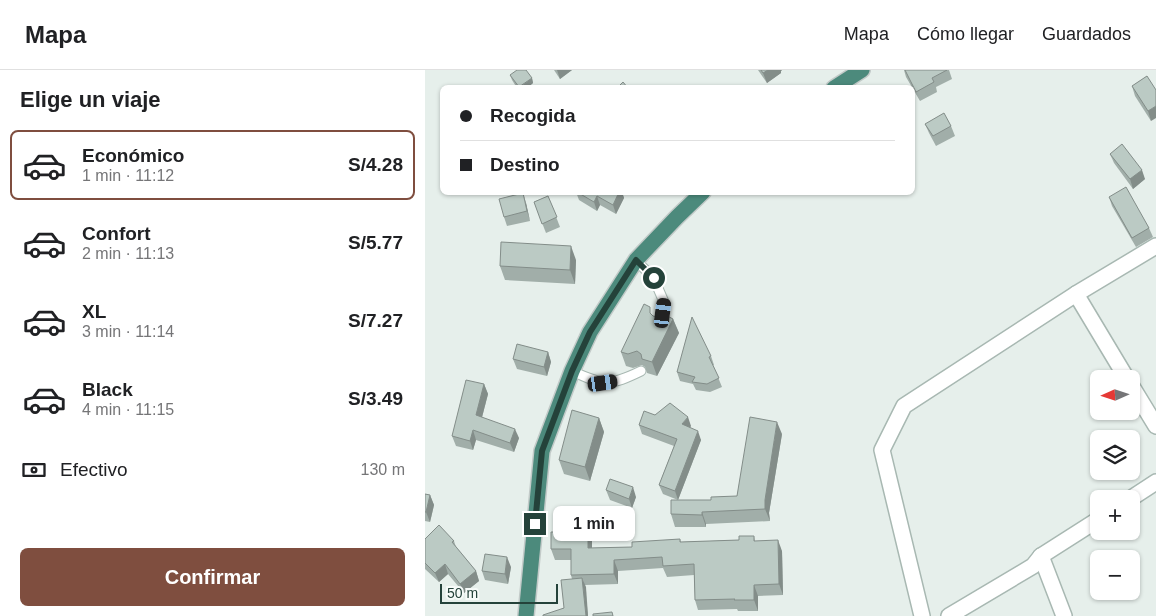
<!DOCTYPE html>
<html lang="es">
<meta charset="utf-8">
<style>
:root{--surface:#fff;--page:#f2f2f2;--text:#202124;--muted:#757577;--line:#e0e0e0;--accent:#7f4e3f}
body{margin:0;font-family:Arial,sans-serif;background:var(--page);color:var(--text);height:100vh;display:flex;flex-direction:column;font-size:19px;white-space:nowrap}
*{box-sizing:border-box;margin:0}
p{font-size:16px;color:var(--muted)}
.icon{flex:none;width:28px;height:28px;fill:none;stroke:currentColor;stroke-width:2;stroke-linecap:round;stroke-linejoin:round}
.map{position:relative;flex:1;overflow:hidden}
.details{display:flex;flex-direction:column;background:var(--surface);width:425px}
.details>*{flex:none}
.banner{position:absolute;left:15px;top:15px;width:475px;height:110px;border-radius:8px;box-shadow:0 1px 4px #0004;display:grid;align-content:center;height:110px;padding:0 20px;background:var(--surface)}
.needle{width:32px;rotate:267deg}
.controls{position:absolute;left:665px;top:300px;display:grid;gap:10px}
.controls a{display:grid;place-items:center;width:50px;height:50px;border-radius:8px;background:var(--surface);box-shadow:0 1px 4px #0004;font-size:25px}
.scale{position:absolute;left:15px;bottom:12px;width:118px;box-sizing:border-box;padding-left:5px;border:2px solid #24423a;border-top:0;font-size:14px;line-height:18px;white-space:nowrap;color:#24423a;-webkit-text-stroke:4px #f7fbf9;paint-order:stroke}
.end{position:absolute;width:22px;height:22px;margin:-11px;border:6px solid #24423a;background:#fff;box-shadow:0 0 0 2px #fff}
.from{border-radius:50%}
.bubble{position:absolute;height:35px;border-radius:8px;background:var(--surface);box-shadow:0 1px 4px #0004;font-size:16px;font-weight:600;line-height:35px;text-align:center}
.car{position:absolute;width:15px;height:30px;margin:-15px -8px;border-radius:6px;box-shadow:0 0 4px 1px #0007;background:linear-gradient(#222 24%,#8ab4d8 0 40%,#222 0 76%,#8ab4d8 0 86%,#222 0)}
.banner b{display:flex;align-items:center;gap:18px;height:48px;font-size:19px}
.banner b+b{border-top:1px solid var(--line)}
.banner i{width:12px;height:12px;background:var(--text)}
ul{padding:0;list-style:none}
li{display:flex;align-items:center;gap:15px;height:70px;margin:0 10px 8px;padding:0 10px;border:2px solid transparent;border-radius:8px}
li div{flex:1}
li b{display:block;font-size:19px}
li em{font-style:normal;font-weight:600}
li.selected{border-color:var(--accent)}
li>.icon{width:45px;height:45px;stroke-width:1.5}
h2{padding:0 20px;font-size:22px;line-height:60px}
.pay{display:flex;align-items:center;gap:12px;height:55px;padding:0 20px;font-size:19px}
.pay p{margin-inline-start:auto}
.button{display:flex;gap:10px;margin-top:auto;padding:10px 20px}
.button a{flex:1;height:58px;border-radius:8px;background:var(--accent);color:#fff;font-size:20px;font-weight:600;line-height:58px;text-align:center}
header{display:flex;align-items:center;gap:30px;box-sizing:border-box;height:70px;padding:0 25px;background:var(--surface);border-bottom:1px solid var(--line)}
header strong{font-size:24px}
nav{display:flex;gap:28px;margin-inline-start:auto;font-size:18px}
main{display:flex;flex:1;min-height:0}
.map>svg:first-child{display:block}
</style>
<header>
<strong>Mapa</strong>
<nav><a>Mapa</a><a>Cómo llegar</a><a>Guardados</a></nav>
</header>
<main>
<section class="details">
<h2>Elige un viaje</h2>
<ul>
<li class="selected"><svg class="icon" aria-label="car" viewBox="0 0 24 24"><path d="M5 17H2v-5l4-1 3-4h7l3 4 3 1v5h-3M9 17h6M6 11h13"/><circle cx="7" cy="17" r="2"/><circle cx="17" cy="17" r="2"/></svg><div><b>Económico</b><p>1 min · 11:12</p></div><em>S/4.28</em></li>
<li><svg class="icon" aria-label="car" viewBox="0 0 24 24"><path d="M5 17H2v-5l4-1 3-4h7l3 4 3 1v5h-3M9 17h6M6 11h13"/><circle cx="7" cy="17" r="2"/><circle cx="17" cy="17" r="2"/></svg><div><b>Confort</b><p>2 min · 11:13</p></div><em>S/5.77</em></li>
<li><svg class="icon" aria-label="car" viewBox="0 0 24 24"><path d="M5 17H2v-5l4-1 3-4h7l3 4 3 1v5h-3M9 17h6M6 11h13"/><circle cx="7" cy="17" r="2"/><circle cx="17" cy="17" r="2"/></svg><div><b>XL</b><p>3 min · 11:14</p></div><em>S/7.27</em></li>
<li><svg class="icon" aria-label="car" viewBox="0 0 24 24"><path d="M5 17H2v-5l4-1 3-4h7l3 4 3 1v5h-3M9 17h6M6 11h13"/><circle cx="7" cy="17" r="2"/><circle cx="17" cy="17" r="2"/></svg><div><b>Black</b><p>4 min · 11:15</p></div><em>S/3.49</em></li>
</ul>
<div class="pay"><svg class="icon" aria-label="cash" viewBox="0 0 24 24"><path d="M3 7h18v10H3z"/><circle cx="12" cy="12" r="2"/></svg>Efectivo<p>130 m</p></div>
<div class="button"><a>Confirmar</a></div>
</section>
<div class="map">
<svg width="731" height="546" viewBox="0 0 731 546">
<rect width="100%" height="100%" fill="#e6efeb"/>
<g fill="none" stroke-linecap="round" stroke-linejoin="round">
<defs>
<g id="service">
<polyline points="211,190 229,209 239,232 236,254"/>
<path d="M147,301C179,316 185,316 216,301"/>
</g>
<g id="minor">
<polyline points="651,224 702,309"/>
<polyline points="706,315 731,356"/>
<polyline points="705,429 731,412"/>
<polyline points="497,546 457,380 479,336 651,224 731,176"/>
<polyline points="524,546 608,496 616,486"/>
<polyline points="639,546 616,486 674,449"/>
</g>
<g id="trunk">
<polyline points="409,18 437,0"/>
<polyline points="101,546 117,381 147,301 165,262 211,190 252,147 278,122"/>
</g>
</defs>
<use href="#service" stroke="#a8b8b2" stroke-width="11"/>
<use href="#minor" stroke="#a8b8b2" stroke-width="18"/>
<use href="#trunk" stroke="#c2cac8" stroke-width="18"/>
<use href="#service" stroke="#fff" stroke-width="9"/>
<use href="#minor" stroke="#fff" stroke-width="15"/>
<use href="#trunk" stroke="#4c8a7c" stroke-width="15"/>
</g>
<g fill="#a1aea9">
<polygon points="129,0 147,0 135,9"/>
<polygon points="333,0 357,0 356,1 356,3 342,13"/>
<polygon points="479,0 524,0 527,9 511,17 512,22 495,31 481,7"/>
<polygon points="85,5 107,8 108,13 102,18 92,18 87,10"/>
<polygon points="722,6 726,51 710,26 707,16"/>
<polygon points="500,54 526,56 530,66 511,76 504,63"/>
<polygon points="685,84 720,109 708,119 689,93"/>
<polygon points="151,122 197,122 199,128 191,144 175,135 172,141 154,130"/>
<polygon points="123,126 135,157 121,163 109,132"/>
<polygon points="684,127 724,158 728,167 711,177 687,136"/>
<polygon points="101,133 105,151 82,156 79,147"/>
<polygon points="151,190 150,214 80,210 75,196"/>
<polygon points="228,246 248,249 254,263 232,306 222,303 220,297 217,295 208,298 201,296 196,282"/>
<polygon points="123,282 126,292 122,306 92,299 88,289"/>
<polygon points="286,286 289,295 288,295 297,317 285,322 271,320 268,314 255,311 252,302"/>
<polygon points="59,314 63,324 57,347 94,368 89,382 51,370 48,380 31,376 27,366"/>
<polygon points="230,345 266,356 265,357 276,370 253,430 238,424 234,415 249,376 217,364 214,355"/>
<polygon points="174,348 179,362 165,411 139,404 134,390"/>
<polygon points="357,364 344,443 345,451 281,454 281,457 250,457 246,444 286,430 312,426"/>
<polygon points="181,420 211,427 207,438 185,430"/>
<polygon points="0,424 5,425 9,435 5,452 0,451"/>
<polygon points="163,453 167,464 167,478 207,477 255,469 256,472 314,470 329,466 330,471 357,481 358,525 333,526 333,541 313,541 312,539 273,540 270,530 269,505 242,507 238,498 193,501 193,514 160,515 163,546 118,546 139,538 147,509 146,505 146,490 130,490 126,479 146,462"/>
<polygon points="0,469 29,471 31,477 51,501 54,511 39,523 23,504 14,512 0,499"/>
<polygon points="86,497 83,514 60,510 57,501"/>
</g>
<g fill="#838d89">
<polygon points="132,0 147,0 135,9"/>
<polygon points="343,0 357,0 356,1 356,3 342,13 338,3"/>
<polygon points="107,8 108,13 102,18 94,18"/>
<polygon points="731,36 731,48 726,51 723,41"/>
<polygon points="717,100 720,109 708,119 705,109"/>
<polygon points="194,122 197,122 199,128 191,144 188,135"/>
<polygon points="98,123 101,133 105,151 102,141"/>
<polygon points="172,126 175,135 172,141 169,132"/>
<polygon points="146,176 151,190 150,214 145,200"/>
<polygon points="248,249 254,263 232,306 227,292"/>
<polygon points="123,282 126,292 122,306 119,297"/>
<polygon points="59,314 63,324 55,355 51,345"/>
<polygon points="263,347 266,356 260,364 257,354"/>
<polygon points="174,348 179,362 165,411 160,397"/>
<polygon points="352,352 357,364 344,443 345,451 340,439 340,430"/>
<polygon points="90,359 94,368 89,382 85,373"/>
<polygon points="48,360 51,370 48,380 45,371"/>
<polygon points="273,361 276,370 253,430 250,421"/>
<polygon points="208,417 211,427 207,438 204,429"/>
<polygon points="5,425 9,435 5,452 1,442"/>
<polygon points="277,442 281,454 281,457 277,445"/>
<polygon points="163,453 167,464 167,488 163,478"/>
<polygon points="353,470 357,481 358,525 354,514"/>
<polygon points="82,487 86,497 83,514 80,504"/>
<polygon points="189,490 193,501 193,514 189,504"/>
<polygon points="20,494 23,504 14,512 10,503"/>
<polygon points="51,501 54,511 39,523 35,514"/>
<polygon points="157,508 161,517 163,546 161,546"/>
<polygon points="329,515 333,526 333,541 329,530"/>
</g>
<g fill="#bbcac4" stroke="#838d89">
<polygon points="92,0 101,0 107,8 94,17 85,5"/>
<polygon points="336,0 343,0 338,3"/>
<polygon points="480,0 522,0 507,8 509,12 491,22"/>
<polygon points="722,6 731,20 731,36 723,41 707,16"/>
<polygon points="198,12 203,18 192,18"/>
<polygon points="519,43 526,56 508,66 500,54"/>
<polygon points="697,74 717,100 705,109 685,84"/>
<polygon points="701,117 724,158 707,168 684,127"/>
<polygon points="152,122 194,122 188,135 172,126 169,132"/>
<polygon points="98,123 102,141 79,147 74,129"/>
<polygon points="123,126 132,147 117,154 109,132"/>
<polygon points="76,172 146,176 145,200 75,196"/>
<polygon points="219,234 225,237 225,243 228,246 233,247 237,243 248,249 227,292 217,289 216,284 212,281 203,284 196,282"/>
<polygon points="267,247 286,286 284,287 294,308 282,314 267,312 270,307 252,302"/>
<polygon points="92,274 123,282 119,297 88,289"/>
<polygon points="41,310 59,314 51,345 90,359 85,373 48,360 45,371 27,366"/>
<polygon points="245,333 263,347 257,354 273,361 250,421 234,415 252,369 214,355 219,341 230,345"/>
<polygon points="147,340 174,348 160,397 134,390"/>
<polygon points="325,347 352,352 340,430 340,439 277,442 277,445 246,444 246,430 286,430 286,427 312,426"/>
<polygon points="185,409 208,417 204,429 181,420"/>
<polygon points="0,424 5,425 1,442 0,442"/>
<polygon points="146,453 163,453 163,478 207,477 207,472 255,469 255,472 314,470 314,466 329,466 329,471 353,470 354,514 329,515 329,530 309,530 310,529 270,530 269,494 238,496 237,487 189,490 189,504 146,505 146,479 126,479 126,462 146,462"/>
<polygon points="14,455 29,471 27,472 51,501 35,514 20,494 10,503 0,493 0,469"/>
<polygon points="60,484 82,487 80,504 57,501"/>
<polygon points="157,508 161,546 118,546 118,545 139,538 136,510"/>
<polygon points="187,542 188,546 168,546 168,544"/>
</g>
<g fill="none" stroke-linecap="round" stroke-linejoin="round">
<polyline stroke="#24423a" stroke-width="6" points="110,454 117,381 147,301 165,262 211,190 229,208"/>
</g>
</svg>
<div class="controls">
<a><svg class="needle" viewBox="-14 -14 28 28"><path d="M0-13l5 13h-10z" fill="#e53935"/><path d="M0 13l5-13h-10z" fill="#757577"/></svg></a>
<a><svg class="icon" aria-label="layers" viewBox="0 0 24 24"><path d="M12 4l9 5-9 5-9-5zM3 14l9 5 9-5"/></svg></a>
<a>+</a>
<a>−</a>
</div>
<div class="scale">50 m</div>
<i class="end from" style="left:229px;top:208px"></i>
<i class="end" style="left:110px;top:454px"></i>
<div class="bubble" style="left:128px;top:436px;width:82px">1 min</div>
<i class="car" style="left:238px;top:243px;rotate:7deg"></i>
<i class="car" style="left:178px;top:313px;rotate:82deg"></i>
<div class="banner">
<b><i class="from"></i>Recogida</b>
<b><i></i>Destino</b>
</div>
</div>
</main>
